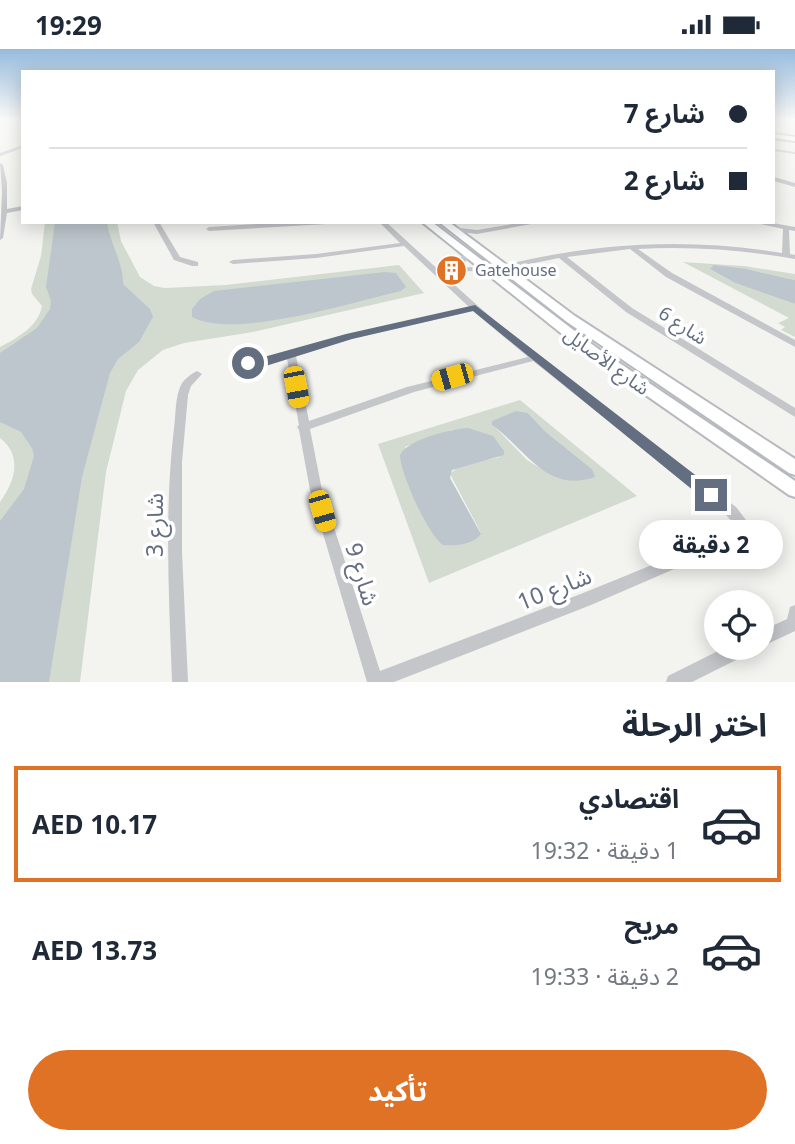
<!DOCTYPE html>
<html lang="ar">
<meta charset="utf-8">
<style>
:root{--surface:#fff;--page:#f6f6f7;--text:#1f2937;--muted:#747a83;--line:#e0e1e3;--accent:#df7225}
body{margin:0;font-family:"Noto Sans","Noto Sans Arabic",sans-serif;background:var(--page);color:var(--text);direction:rtl;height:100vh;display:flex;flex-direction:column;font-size:26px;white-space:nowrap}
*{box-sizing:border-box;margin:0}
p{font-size:23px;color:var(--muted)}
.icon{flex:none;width:38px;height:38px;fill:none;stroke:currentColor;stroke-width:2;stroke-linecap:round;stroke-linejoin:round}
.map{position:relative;height:633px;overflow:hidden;direction:ltr}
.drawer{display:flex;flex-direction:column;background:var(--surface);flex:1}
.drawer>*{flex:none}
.hud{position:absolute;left:21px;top:21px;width:754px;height:154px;border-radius:0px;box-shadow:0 4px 18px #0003;direction:rtl;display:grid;align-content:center;height:154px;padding:0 28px;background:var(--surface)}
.controls{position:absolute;left:704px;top:541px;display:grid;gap:14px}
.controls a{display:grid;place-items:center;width:70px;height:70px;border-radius:50%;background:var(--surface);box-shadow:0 4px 18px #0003;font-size:35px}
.end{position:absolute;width:32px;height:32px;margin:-16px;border:9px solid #646e81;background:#fff;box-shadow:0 0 0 4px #fff}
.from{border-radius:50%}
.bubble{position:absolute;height:49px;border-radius:24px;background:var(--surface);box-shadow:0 4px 18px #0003;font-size:23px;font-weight:700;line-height:49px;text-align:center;direction:rtl}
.car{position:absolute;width:21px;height:42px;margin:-21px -10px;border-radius:9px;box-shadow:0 0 5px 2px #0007;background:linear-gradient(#f5c518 24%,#345 0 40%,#f5c518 0 76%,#345 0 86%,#f5c518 0)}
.hud b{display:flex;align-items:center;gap:24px;height:66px;font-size:26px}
.hud b+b{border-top:2px solid var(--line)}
.hud i{width:18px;height:18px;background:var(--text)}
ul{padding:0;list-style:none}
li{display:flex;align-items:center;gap:21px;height:116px;margin:0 14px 10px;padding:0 14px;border:4px solid transparent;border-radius:0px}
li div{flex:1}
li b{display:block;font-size:26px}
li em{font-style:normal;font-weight:700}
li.on{border-color:var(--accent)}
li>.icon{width:63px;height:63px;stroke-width:1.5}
h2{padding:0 28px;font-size:32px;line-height:84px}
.cta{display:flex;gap:14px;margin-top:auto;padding:14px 28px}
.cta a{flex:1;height:80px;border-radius:42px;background:var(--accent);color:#fff;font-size:28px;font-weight:700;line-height:80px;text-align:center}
.status{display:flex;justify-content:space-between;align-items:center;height:49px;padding:0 35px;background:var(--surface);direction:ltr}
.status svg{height:19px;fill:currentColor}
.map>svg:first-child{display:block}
</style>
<div class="status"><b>19:29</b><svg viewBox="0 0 49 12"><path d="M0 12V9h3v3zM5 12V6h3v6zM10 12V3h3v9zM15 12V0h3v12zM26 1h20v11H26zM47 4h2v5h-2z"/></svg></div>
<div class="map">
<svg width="795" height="633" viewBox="0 0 795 633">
<rect width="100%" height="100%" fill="#f3f4f0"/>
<g fill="#d3dbd1" fill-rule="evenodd">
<path d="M45,173H117L121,192L140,228L154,237L165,239L225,236L399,216L424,244L253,283L184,294L163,301L138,321L126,342L106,423L80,633H0V453C15,432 23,407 0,389V298C17,289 38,278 42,257L32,245L31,240L41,207Z"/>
<polygon points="683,213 744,217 795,225 795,231 747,220 710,220 735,234 795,255 795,288 781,281 785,278 778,274 789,269"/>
<path d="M520,351L637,447L429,534L378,395ZM528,364L546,383L592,420L550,425L527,411L492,375V372ZM452,381L500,408L459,417L450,425L481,484L405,398Z"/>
</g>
<g fill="#bec6cd">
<path d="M55,173H107C110,194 124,216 123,235L150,260L153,268L139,293L118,310L110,324L82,428L49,633H0V472L24,440L34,407L32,399L21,383L0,373V304L37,279L50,260L51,252L46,238Z"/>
<polygon points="714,216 747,220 795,231 795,255 735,234 710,220"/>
<path d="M385,223L396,224L406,238L401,242C353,253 233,291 192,268V260L200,250L214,242Z"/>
<path d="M516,362L528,364L546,383L592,420L595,428C546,445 526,400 492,376V372Z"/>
<path d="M468,379L493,387L504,402V406L452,421L450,429L481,485C473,496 456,497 443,496C428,486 400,424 400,406C408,390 451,380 468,379Z"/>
</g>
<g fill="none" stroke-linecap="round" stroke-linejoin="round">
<defs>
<g id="secondary">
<polygon points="774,85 795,88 795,92 774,89"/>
<polygon points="422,173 432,173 597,299 795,432 795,448 789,446 587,305"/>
<polygon points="439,173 449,173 575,267 795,410 795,426 789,424 567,273"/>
</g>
</defs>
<use href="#secondary" stroke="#b6b9be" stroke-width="4"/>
<g fill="#c4c6ca" fill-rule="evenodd">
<polygon points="23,96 23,99 0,107 0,104"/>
<polygon points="774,100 795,103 795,105 774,102"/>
<polygon points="0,114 3,116 7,134 7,160 23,157 23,161 7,164 3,189 0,191 2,143"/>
<polygon points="774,128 795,134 795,138 774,132"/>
<polygon points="153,173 159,173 180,208 198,213 198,217 192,217 174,211"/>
<polygon points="290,173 330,173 327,175 209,182 206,180 209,178"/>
<path d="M379,173H386L443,225L469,218L490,220V224H487L469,222L447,229C537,312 638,383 736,458L749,475L740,490L702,508L591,556L394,633H367L310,441L299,381L297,378L299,376L287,310L254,320L245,316L242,304L247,301L250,302L253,313L255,314L346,286L469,258L404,197L316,209L233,215L229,213L233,211L316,205L400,194ZM473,262L528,308L407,338L309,372L296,307L351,290ZM533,312L726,466L734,475C725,490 677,506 659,513C567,552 473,586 380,622L322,441L310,380L414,343Z"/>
<polygon points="525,173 542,173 477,185 451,182 448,180 451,178 477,181"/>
<path d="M752,173H767L795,178V182L789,181L790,205L795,206V210C743,201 691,197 638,200L672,224L795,291V298L666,228L630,200L567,208L632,259L795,359V368L626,263L559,209L520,217L516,215L517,213C605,193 693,189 782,204L783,180Z"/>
<path d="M464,204H467L471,206C464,216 455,222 442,222V218L458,212Z"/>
<path d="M197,322L202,325L191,337L188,346L182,413V503L188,633H172C169,548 164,463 174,379C176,365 175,348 181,336C184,330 191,325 197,322Z"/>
<polygon points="795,556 795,582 761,598 761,582 787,570 790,558"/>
<polygon points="726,598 752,598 750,604 692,633 666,633 668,627"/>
</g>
<use href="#secondary" fill="#fff" fill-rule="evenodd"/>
</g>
<linearGradient id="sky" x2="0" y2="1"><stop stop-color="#97bbdd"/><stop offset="0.44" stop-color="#fafaf8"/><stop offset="1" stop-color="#fafaf8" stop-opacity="0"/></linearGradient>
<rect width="795" height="160" fill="url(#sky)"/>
<polygon fill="#646e81" points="475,256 716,442 718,446 716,451 705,451 473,262 352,290 256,320 242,314 346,285"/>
<defs>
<symbol id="building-disc" viewBox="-11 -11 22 22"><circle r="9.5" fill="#df7225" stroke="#fff"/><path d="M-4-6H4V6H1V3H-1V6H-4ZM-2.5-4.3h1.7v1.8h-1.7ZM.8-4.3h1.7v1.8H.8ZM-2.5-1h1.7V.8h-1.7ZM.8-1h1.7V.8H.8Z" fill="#fff"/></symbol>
</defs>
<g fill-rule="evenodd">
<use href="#building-disc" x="434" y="204" width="35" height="35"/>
</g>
<g text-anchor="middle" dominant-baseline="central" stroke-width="7" stroke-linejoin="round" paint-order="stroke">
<g font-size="16" fill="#646e81" stroke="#fff" text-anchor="start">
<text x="475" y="221">Gatehouse</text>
</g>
<g font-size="19" fill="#646e81" stroke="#fff">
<text transform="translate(683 276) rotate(33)">شارع 6</text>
<text transform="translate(607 312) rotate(36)">شارع الأصايل</text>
</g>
<g font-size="23" fill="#646e81" stroke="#fff">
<text transform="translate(154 476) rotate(-90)">شارع 3</text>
<text transform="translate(363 525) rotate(73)">شارع 9</text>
<text transform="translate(554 539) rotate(-22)">شارع 10</text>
</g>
</g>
</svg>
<div class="controls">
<a><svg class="icon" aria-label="locate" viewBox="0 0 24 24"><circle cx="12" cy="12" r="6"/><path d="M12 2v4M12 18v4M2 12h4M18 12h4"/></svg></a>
</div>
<i class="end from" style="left:248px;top:314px"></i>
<i class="end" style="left:711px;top:446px"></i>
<div class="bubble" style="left:639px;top:471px;width:144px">2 دقيقة</div>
<i class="car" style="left:452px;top:328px;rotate:254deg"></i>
<i class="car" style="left:296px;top:338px;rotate:169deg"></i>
<i class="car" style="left:322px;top:462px;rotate:164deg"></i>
<div class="hud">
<b><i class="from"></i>شارع 7</b>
<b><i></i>شارع 2</b>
</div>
</div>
<section class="drawer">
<h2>اختر الرحلة</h2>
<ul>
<li class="on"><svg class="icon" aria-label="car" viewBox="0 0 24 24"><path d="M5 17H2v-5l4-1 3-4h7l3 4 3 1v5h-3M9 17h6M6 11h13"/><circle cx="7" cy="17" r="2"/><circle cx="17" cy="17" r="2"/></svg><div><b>اقتصادي</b><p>1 دقيقة · 19:32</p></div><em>AED 10.17</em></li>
<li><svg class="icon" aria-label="car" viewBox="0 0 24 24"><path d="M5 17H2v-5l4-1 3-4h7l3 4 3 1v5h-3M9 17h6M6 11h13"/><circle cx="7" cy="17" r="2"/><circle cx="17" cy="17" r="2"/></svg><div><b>مريح</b><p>2 دقيقة · 19:33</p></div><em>AED 13.73</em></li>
</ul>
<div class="cta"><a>تأكيد</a></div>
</section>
